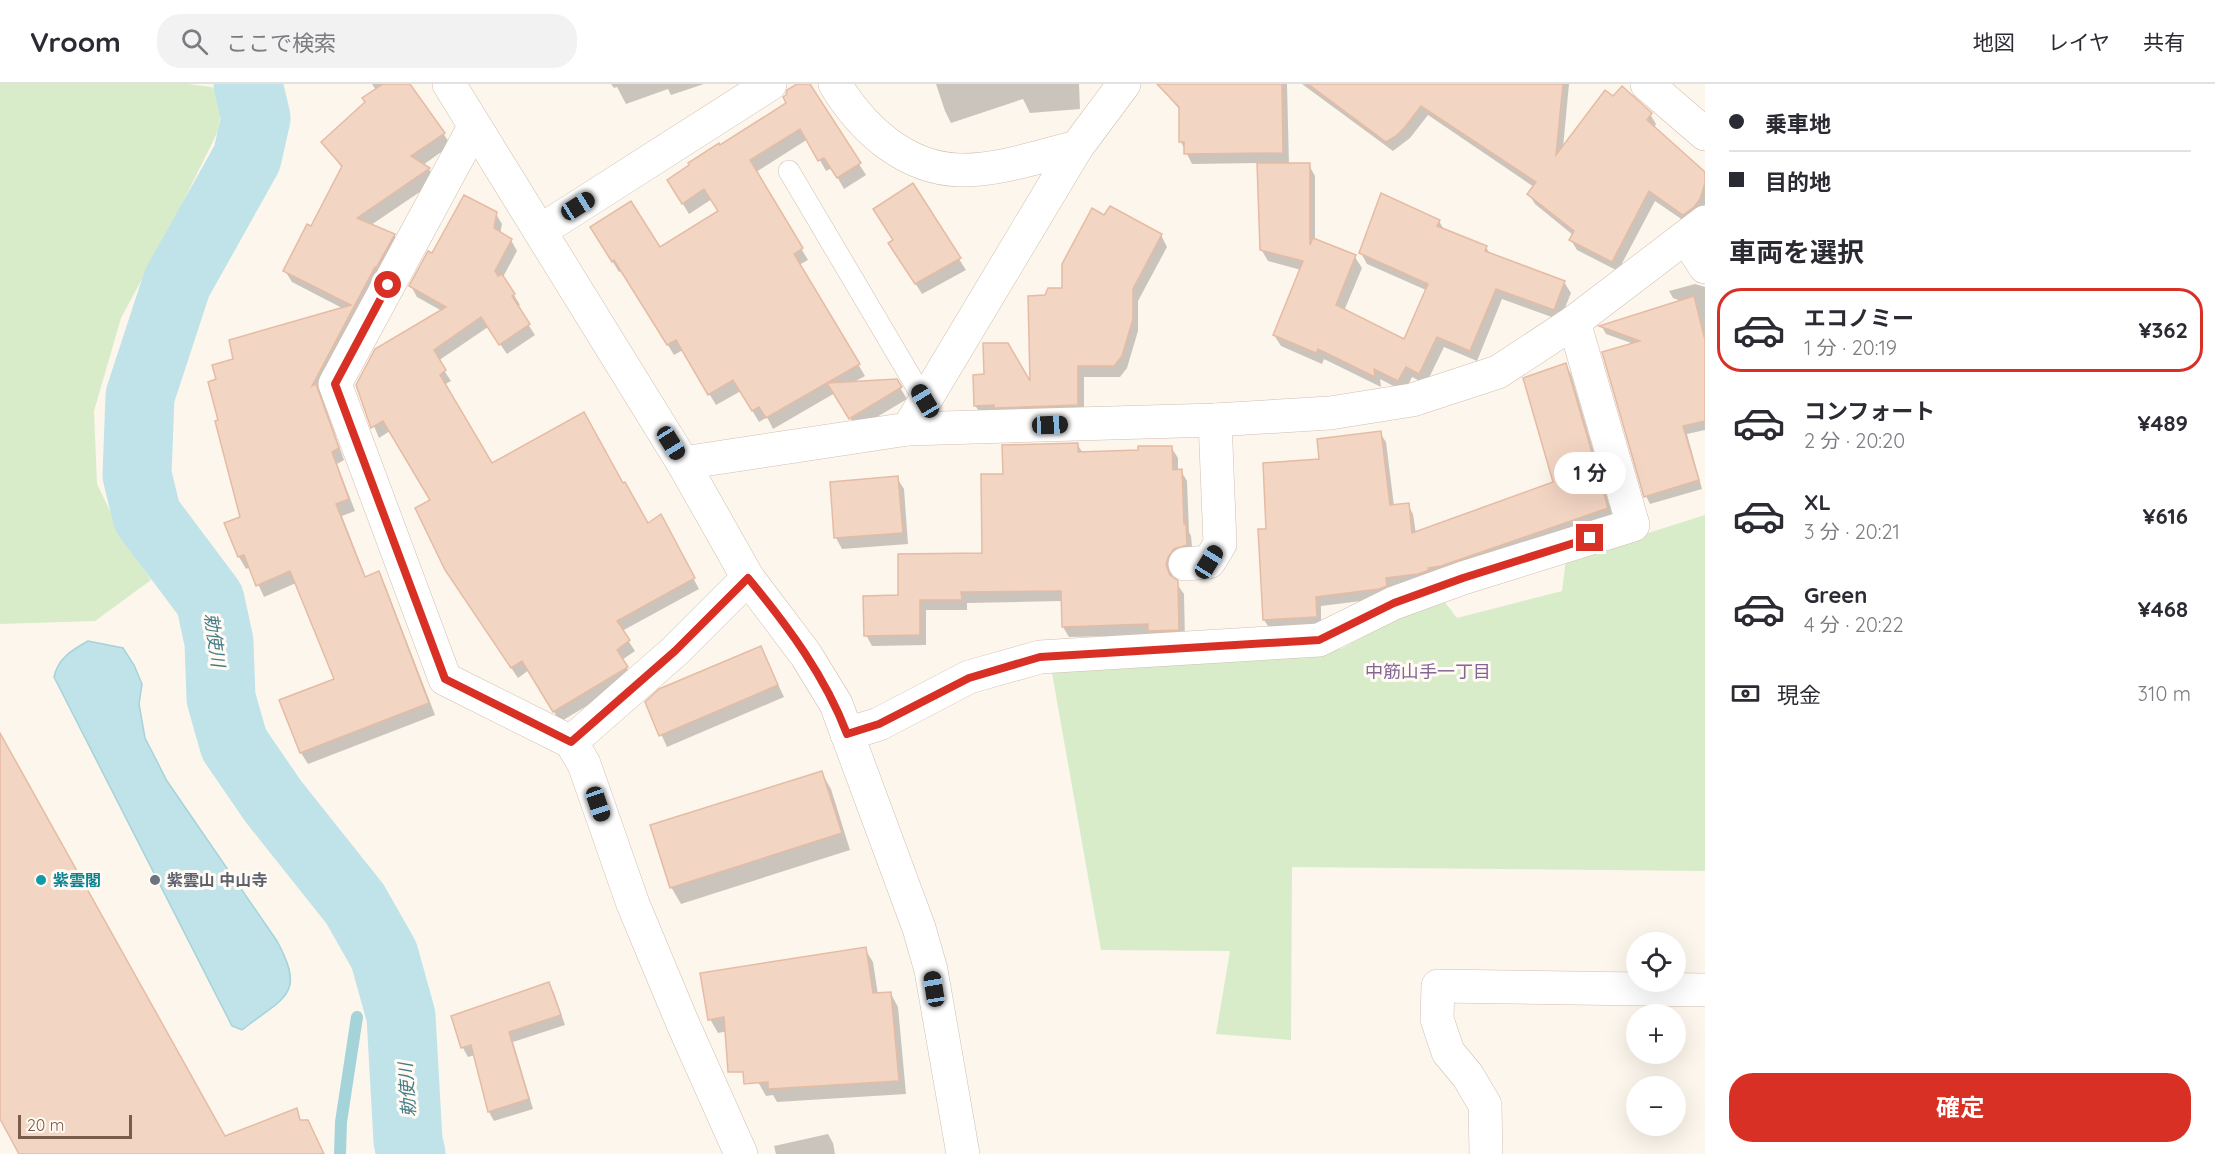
<!DOCTYPE html>
<html lang="ja">
<meta charset="utf-8">
<style>
:root{--surface:#fff;--page:#f2f2f3;--text:#2b2b33;--muted:#7c7c81;--line:#e1e1e2;--accent:#d93025}
body{margin:0;font-family:Quicksand,"Noto Sans JP",sans-serif;background:var(--page);color:var(--text);height:100vh;display:flex;flex-direction:column;font-size:22px;white-space:nowrap}
*{box-sizing:border-box;margin:0}
p{font-size:20px;color:var(--muted)}
.icon{flex:none;width:33px;height:33px;fill:none;stroke:currentColor;stroke-width:2;stroke-linecap:round;stroke-linejoin:round}
.map{position:relative;flex:1;overflow:hidden}
.side{display:flex;flex-direction:column;background:var(--surface);width:510px}
.side>*{flex:none}
.banner{display:grid;align-content:center;height:132px;padding:0 24px;background:var(--surface)}
.buttons{position:absolute;left:1626px;top:848px;display:grid;gap:12px}
.buttons a{display:grid;place-items:center;width:60px;height:60px;border-radius:50%;background:var(--surface);box-shadow:0 6px 24px #0002;font-size:30px}
.scale{position:absolute;left:18px;bottom:15px;width:114px;box-sizing:border-box;padding-left:6px;border:3px solid #7a5c4d;border-top:0;font-size:16px;line-height:21px;white-space:nowrap;color:#7a5c4d;-webkit-text-stroke:4px #fffaf3;paint-order:stroke}
.end{position:absolute;width:27px;height:27px;margin:-14px;border:8px solid #d93025;background:#fff;box-shadow:0 0 0 3px #fff}
.from{border-radius:50%}
.bubble{position:absolute;height:42px;border-radius:21px;background:var(--surface);box-shadow:0 6px 24px #0002;font-size:20px;font-weight:700;line-height:42px;text-align:center}
.car{position:absolute;width:18px;height:36px;margin:-18px -9px;border-radius:8px;box-shadow:0 0 4px 2px #0007;background:linear-gradient(#222 24%,#8ab4d8 0 40%,#222 0 76%,#8ab4d8 0 86%,#222 0)}
.banner b{display:flex;align-items:center;gap:21px;height:57px;font-size:22px}
.banner b+b{border-top:2px solid var(--line)}
.banner i{width:15px;height:15px;background:var(--text)}
ul{padding:0;list-style:none}
li{display:flex;align-items:center;gap:18px;height:84px;margin:0 12px 9px;padding:0 12px;border:3px solid transparent;border-radius:24px}
li div{flex:1}
li b{display:block;font-size:22px}
li em{font-style:normal;font-weight:700}
li.active{border-color:var(--accent)}
li>.icon{width:54px;height:54px;stroke-width:1.5}
h2{padding:0 24px;font-size:27px;line-height:72px}
.pay{display:flex;align-items:center;gap:15px;height:66px;padding:0 24px;font-size:22px}
.pay p{margin-inline-start:auto}
.cta{display:flex;gap:12px;margin-top:auto;padding:12px 24px}
.cta a{flex:1;height:69px;border-radius:24px;background:var(--accent);color:#fff;font-size:24px;font-weight:700;line-height:69px;text-align:center}
header{display:flex;align-items:center;gap:36px;box-sizing:border-box;height:84px;padding:0 30px;background:var(--surface);border-bottom:2px solid var(--line)}
header strong{font-size:28px}
nav{display:flex;gap:33px;margin-inline-start:auto;font-size:21px}
.search{width:420px;height:54px;background:var(--page);display:flex;align-items:center;gap:15px;box-sizing:border-box;padding:0 21px;border-radius:24px;color:var(--muted);font-size:22px}
main{display:flex;flex:1;min-height:0}
.map>svg:first-child{display:block}
</style>
<header>
<strong>Vroom</strong>
<div class="search"><svg class="icon" aria-label="search" viewBox="0 0 24 24"><circle cx="10" cy="10" r="6"/><path d="M15 15l6 6"/></svg>ここで検索</div>
<nav><a>地図</a><a>レイヤ</a><a>共有</a></nav>
</header>
<main>
<div class="map">
<svg width="1705" height="1070" viewBox="0 0 1705 1070">
<rect width="100%" height="100%" fill="#fdf6ec"/>
<g fill="#d8ecc9">
<polygon points="0,0 188,0 212,3 223,16 218,47 175,134 121,234 94,327 97,400 123,454 151,496 95,537 0,540"/>
<polygon points="1705,431 1705,787 1292,783 1291,956 1216,950 1230,867 1101,866 1052,589 1341,565 1440,512 1457,534 1562,507 1566,475"/>
</g>
<path fill="#bfe3e8" stroke="#a5d3da" stroke-width="1.5" d="M88,557L123,564L134,581L142,600L139,620L145,654L167,697L277,857C307,912 283,913 242,946L232,942L54,593C58,574 72,566 88,557Z"/>
<g fill="#0003">
<polygon points="372,0 410,0 451,61 423,81 429,85 436,97 371,141 394,151 401,163 382,194 321,310 344,376 337,380 355,427 342,432 366,494 378,489 385,501 435,631 308,680 301,669 281,617 336,596 296,499 264,513 250,483 246,485 239,473 226,440 242,434 220,337 218,296 235,276 344,225 292,198 285,187 312,144 342,84 323,58 367,19 376,6"/>
<polygon points="611,0 704,0 671,11 668,5 626,20 617,3 614,4"/>
<polygon points="800,0 808,0 866,91 844,105 832,84 826,87 808,55 756,88 808,176 799,181 865,292 852,299 896,297 907,315 857,345 835,309 773,345 767,333 759,338 741,307 716,321 683,266 674,271 622,186 619,188 598,154 659,165 720,128 712,115 689,130 675,107 720,64 796,34"/>
<polygon points="936,0 1079,0 1080,25 1030,29 1023,15 951,39 945,27"/>
<polygon points="1157,0 1287,0 1289,81 1309,81 1315,92 1315,156 1355,173 1362,184 1344,227 1404,257 1426,206 1367,180 1361,169 1439,137 1444,146 1486,163 1490,170 1564,198 1571,209 1560,236 1502,215 1477,277 1444,263 1426,300 1412,293 1405,308 1380,295 1381,303 1324,275 1322,280 1281,262 1274,251 1301,186 1268,177 1261,165 1259,79 1192,80 1181,58 1181,27"/>
<polygon points="1302,0 1569,0 1563,64 1614,14 1650,30 1656,40 1654,44 1705,90 1705,126 1690,141 1655,117 1618,187 1577,166 1571,156 1573,151 1535,120 1529,110 1534,103 1428,31 1410,54 1393,67"/>
<polygon points="496,130 502,140 500,150 511,156 517,167 503,193 520,221 517,223 535,251 507,270 488,243 438,277 451,297 444,301 491,381 623,401 648,441 666,443 699,505 622,547 635,567 622,576 633,594 560,638 529,586 518,594 453,497 432,417 390,347 379,354 357,302 442,227 417,213 411,202 433,171"/>
<polygon points="1105,133 1161,151 1167,163 1138,217 1138,247 1127,284 1120,293 1084,293 1084,332 982,333 975,321 1031,302 1045,213 1063,205"/>
<polygon points="897,170 959,175 966,186 922,210"/>
<polygon points="1695,200 1705,203 1705,255 1701,256 1705,272 1705,346 1687,350 1702,405 1650,420 1646,412 1634,260 1606,250 1602,243 1681,217 1673,214 1669,207"/>
<polygon points="1566,281 1571,290 1613,433 1385,514 1321,522 1321,542 1270,545 1264,536 1268,446 1321,377 1380,349 1386,358 1394,422 1408,421 1413,430 1416,450 1555,399"/>
<polygon points="1077,360 1083,369 1139,368 1171,363 1178,374 1178,387 1181,387 1187,397 1189,448 1191,452 1193,472 1173,484 1172,493 1184,510 1185,556 1152,551 1069,553 1063,543 1062,517 967,519 967,526 926,526 926,561 872,562 866,551 899,513 984,470 1004,392"/>
<polygon points="897,394 904,405 908,460 842,465 836,454 832,399"/>
<polygon points="761,564 784,613 667,663 647,619"/>
<polygon points="821,688 831,705 850,766 681,820 671,803"/>
<polygon points="865,865 873,878 878,911 891,910 898,923 906,1010 777,1018 773,1011 766,1012 758,998 745,944 718,949 710,935"/>
<polygon points="549,900 554,909 565,941 513,958 533,1025 494,1037 489,1028 475,971 468,973 463,964 452,932"/>
<polygon points="828,1050 833,1059 835,1070 776,1070 774,1062"/>
</g>
<g fill="none" stroke-linecap="round" stroke-linejoin="round">
<polyline stroke="#a5d3da" stroke-width="12" points="340,1070 341,1038 357,933"/>
<polyline stroke="#bfe3e8" stroke-width="69" points="248,0 256,34 247,74 177,199 140,312 137,391 147,432 210,516 219,558 221,614 234,660 273,717 355,820 384,871 401,932 408,1057 411,1070"/>
</g>
<g fill="#f3d5c3" stroke="#e6bba3" stroke-width="1.5">
<polygon points="383,0 410,0 445,49 411,72 430,84 357,134 395,150 376,184 375,183 312,302 316,300 339,364 332,368 349,415 336,420 365,493 379,487 429,619 300,669 279,616 334,595 290,487 256,502 244,471 238,473 224,439 240,433 215,337 218,336 208,298 216,295 212,281 233,275 229,256 351,221 283,187 307,140 311,142 342,82 321,58 365,18 362,14"/>
<polygon points="797,0 810,0 861,79 837,94 824,74 818,77 800,45 750,76 803,164 794,170 860,280 766,334 759,323 752,327 733,296 708,311 676,256 667,261 614,176 612,178 590,143 631,117 660,163 718,127 704,105 682,120 667,96 689,81 688,79 719,59 720,61 786,19 783,13 786,11 787,6"/>
<polygon points="1157,0 1282,0 1283,69 1184,70 1184,58 1179,58 1179,23"/>
<polygon points="1308,0 1563,0 1556,71 1605,6 1613,12 1622,2 1652,29 1647,36 1705,88 1705,99 1700,115 1694,123 1683,131 1649,107 1612,178 1569,156 1574,147 1527,110 1536,98 1421,22 1405,43 1396,52 1386,58"/>
<polygon points="1257,79 1310,79 1310,161 1313,154 1356,171 1336,221 1404,255 1428,200 1359,169 1381,109 1440,136 1437,142 1487,162 1485,167 1565,197 1554,226 1496,205 1470,267 1437,253 1419,290 1406,283 1398,297 1374,285 1375,293 1318,265 1316,269 1273,251 1303,177 1260,166"/>
<polygon points="913,99 961,174 915,200 888,159 893,156 873,125"/>
<polygon points="464,111 497,128 494,144 512,155 495,187 498,192 502,190 515,210 512,212 530,240 499,261 481,233 434,266 446,286 440,291 492,379 584,328 623,399 625,398 648,439 661,430 695,494 617,537 630,556 617,566 628,583 553,628 522,577 511,584 445,486 415,424 430,416 383,337 371,344 356,301 375,265 446,223 409,202 428,167 432,169"/>
<polygon points="1110,122 1162,150 1133,205 1133,235 1122,272 1114,282 1078,282 1078,321 994,324 994,321 974,322 973,291 984,290 983,259 1008,259 1030,297 1028,212 1045,211 1048,204 1062,204 1062,180 1092,124 1104,131"/>
<polygon points="1694,212 1705,256 1705,337 1683,342 1699,396 1644,413 1602,268 1640,257 1599,242"/>
<polygon points="1566,279 1608,424 1441,482 1428,484 1429,486 1418,490 1386,494 1387,502 1379,505 1316,513 1317,533 1263,536 1258,445 1266,445 1263,379 1319,375 1317,355 1381,347 1390,421 1409,419 1412,449 1553,398 1523,294"/>
<polygon points="897,295 902,303 849,335 827,299"/>
<polygon points="1078,359 1078,368 1138,366 1138,362 1172,362 1173,386 1182,385 1184,440 1186,440 1187,461 1174,465 1168,473 1166,481 1170,491 1178,497 1179,546 1148,547 1148,540 1062,543 1061,507 961,508 962,516 920,516 920,551 864,552 863,512 898,511 898,470 982,469 981,390 1003,390 1002,361"/>
<polygon points="898,392 903,449 834,454 830,398"/>
<polygon points="761,562 778,601 659,652 645,618 659,605"/>
<polygon points="0,649 225,1052 297,1024 300,1036 308,1036 324,1070 19,1070 0,1035"/>
<polygon points="822,687 842,749 670,804 650,741"/>
<polygon points="866,863 873,909 891,908 899,997 768,1005 768,998 744,1000 743,988 728,988 724,933 708,936 700,889"/>
<polygon points="549,898 561,931 509,948 529,1015 488,1028 471,961 461,964 451,932"/>
</g>
<g fill="none" stroke-linecap="round" stroke-linejoin="round">
<defs>
<polyline id="service" points="789,87 925,317"/>
<g id="minor">
<path d="M835,0C862,45 905,84 959,86C997,87 1041,72 1077,63"/>
<polyline points="1647,0 1705,50"/>
<polyline points="474,43 335,300 445,595 571,658 584,680 633,820 683,940 741,1070"/>
<polyline points="540,147 770,0"/>
<polyline points="1686,153 1705,183"/>
<polyline points="908,345 1077,63 1124,0"/>
<polyline points="683,379 908,345 1215,336 1330,329 1412,316 1498,288 1574,238 1705,138"/>
<polyline points="1185,480 1209,478 1220,460 1215,336"/>
<polyline points="847,650 879,640 969,593 1040,573 1319,556 1394,519 1463,494 1633,441 1574,238"/>
<polyline points="571,658 675,567 748,494"/>
<polyline points="1486,1070 1485,1021 1468,992 1448,968 1437,935 1438,902 1705,906"/>
</g>
<polyline id="tertiary" points="449,0 683,379 748,494 806,571 836,620 919,844 931,886 963,1070"/>
</defs>
<use href="#service" stroke="#d1beb0" stroke-width="22"/>
<use href="#minor" stroke="#d1beb0" stroke-width="34"/>
<use href="#tertiary" stroke="#d1beb0" stroke-width="34"/>
<use href="#service" stroke="#fff" stroke-width="21"/>
<use href="#minor" stroke="#fff" stroke-width="33"/>
<use href="#tertiary" stroke="#fff" stroke-width="33"/>
</g>
<g fill="none" stroke-linecap="round" stroke-linejoin="round">
<path stroke="#d93025" stroke-width="8" d="M388,201L335,300L445,595L571,658L675,567L748,494C788,542 825,592 847,650L879,640L969,594L1040,573L1319,556L1394,519L1463,494L1590,454"/>
</g>
<circle fill="#0f9aa8" stroke="#fffaf3" stroke-width="2" cx="41" cy="796" r="6"/>
<circle fill="#6b7280" stroke="#fffaf3" stroke-width="2" cx="155" cy="796" r="6"/>
<g text-anchor="middle" dominant-baseline="central" stroke-width="6" stroke-linejoin="round" paint-order="stroke">
<g font-size="16" font-weight="bold" fill="#0d838f" stroke="#fffaf3" text-anchor="start">
<text x="53" y="796">紫雲閣</text>
</g>
<g font-size="16" font-weight="bold" fill="#5b616d" stroke="#fffaf3" text-anchor="start">
<text x="167" y="796">紫雲山 中山寺</text>
</g>
<g font-size="18" font-style="italic" fill="#437c86" stroke="#fffaf3">
<text transform="translate(215 556) rotate(82)">勅使川</text>
<text transform="translate(407 1006) rotate(-94)">勅使川</text>
</g>
<g font-size="18" fill="#846695" stroke="#fffaf3">
<text x="1428" y="587">中筋山手一丁目</text>
</g>
</g>
</svg>
<div class="buttons">
<a><svg class="icon" aria-label="locate" viewBox="0 0 24 24"><circle cx="12" cy="12" r="6"/><path d="M12 2v4M12 18v4M2 12h4M18 12h4"/></svg></a>
<a>+</a>
<a>−</a>
</div>
<div class="scale">20 m</div>
<i class="end from" style="left:388px;top:201px"></i>
<i class="end" style="left:1590px;top:454px"></i>
<div class="bubble" style="left:1554px;top:368px;width:72px">1 分</div>
<i class="car" style="left:578px;top:122px;rotate:58deg"></i>
<i class="car" style="left:925px;top:317px;rotate:329deg"></i>
<i class="car" style="left:1050px;top:341px;rotate:88deg"></i>
<i class="car" style="left:671px;top:359px;rotate:148deg"></i>
<i class="car" style="left:1209px;top:478px;rotate:32deg"></i>
<i class="car" style="left:598px;top:720px;rotate:161deg"></i>
<i class="car" style="left:934px;top:905px;rotate:351deg"></i>
</div>
<section class="side">
<div class="banner">
<b><i class="from"></i>乗車地</b>
<b><i></i>目的地</b>
</div>
<h2>車両を選択</h2>
<ul>
<li class="active"><svg class="icon" aria-label="car" viewBox="0 0 24 24"><path d="M5 17H2v-5l4-1 3-4h7l3 4 3 1v5h-3M9 17h6M6 11h13"/><circle cx="7" cy="17" r="2"/><circle cx="17" cy="17" r="2"/></svg><div><b>エコノミー</b><p>1 分 · 20:19</p></div><em>¥362</em></li>
<li><svg class="icon" aria-label="car" viewBox="0 0 24 24"><path d="M5 17H2v-5l4-1 3-4h7l3 4 3 1v5h-3M9 17h6M6 11h13"/><circle cx="7" cy="17" r="2"/><circle cx="17" cy="17" r="2"/></svg><div><b>コンフォート</b><p>2 分 · 20:20</p></div><em>¥489</em></li>
<li><svg class="icon" aria-label="car" viewBox="0 0 24 24"><path d="M5 17H2v-5l4-1 3-4h7l3 4 3 1v5h-3M9 17h6M6 11h13"/><circle cx="7" cy="17" r="2"/><circle cx="17" cy="17" r="2"/></svg><div><b>XL</b><p>3 分 · 20:21</p></div><em>¥616</em></li>
<li><svg class="icon" aria-label="car" viewBox="0 0 24 24"><path d="M5 17H2v-5l4-1 3-4h7l3 4 3 1v5h-3M9 17h6M6 11h13"/><circle cx="7" cy="17" r="2"/><circle cx="17" cy="17" r="2"/></svg><div><b>Green</b><p>4 分 · 20:22</p></div><em>¥468</em></li>
</ul>
<div class="pay"><svg class="icon" aria-label="cash" viewBox="0 0 24 24"><path d="M3 7h18v10H3z"/><circle cx="12" cy="12" r="2"/></svg>現金<p>310 m</p></div>
<div class="cta"><a>確定</a></div>
</section>
</main>
